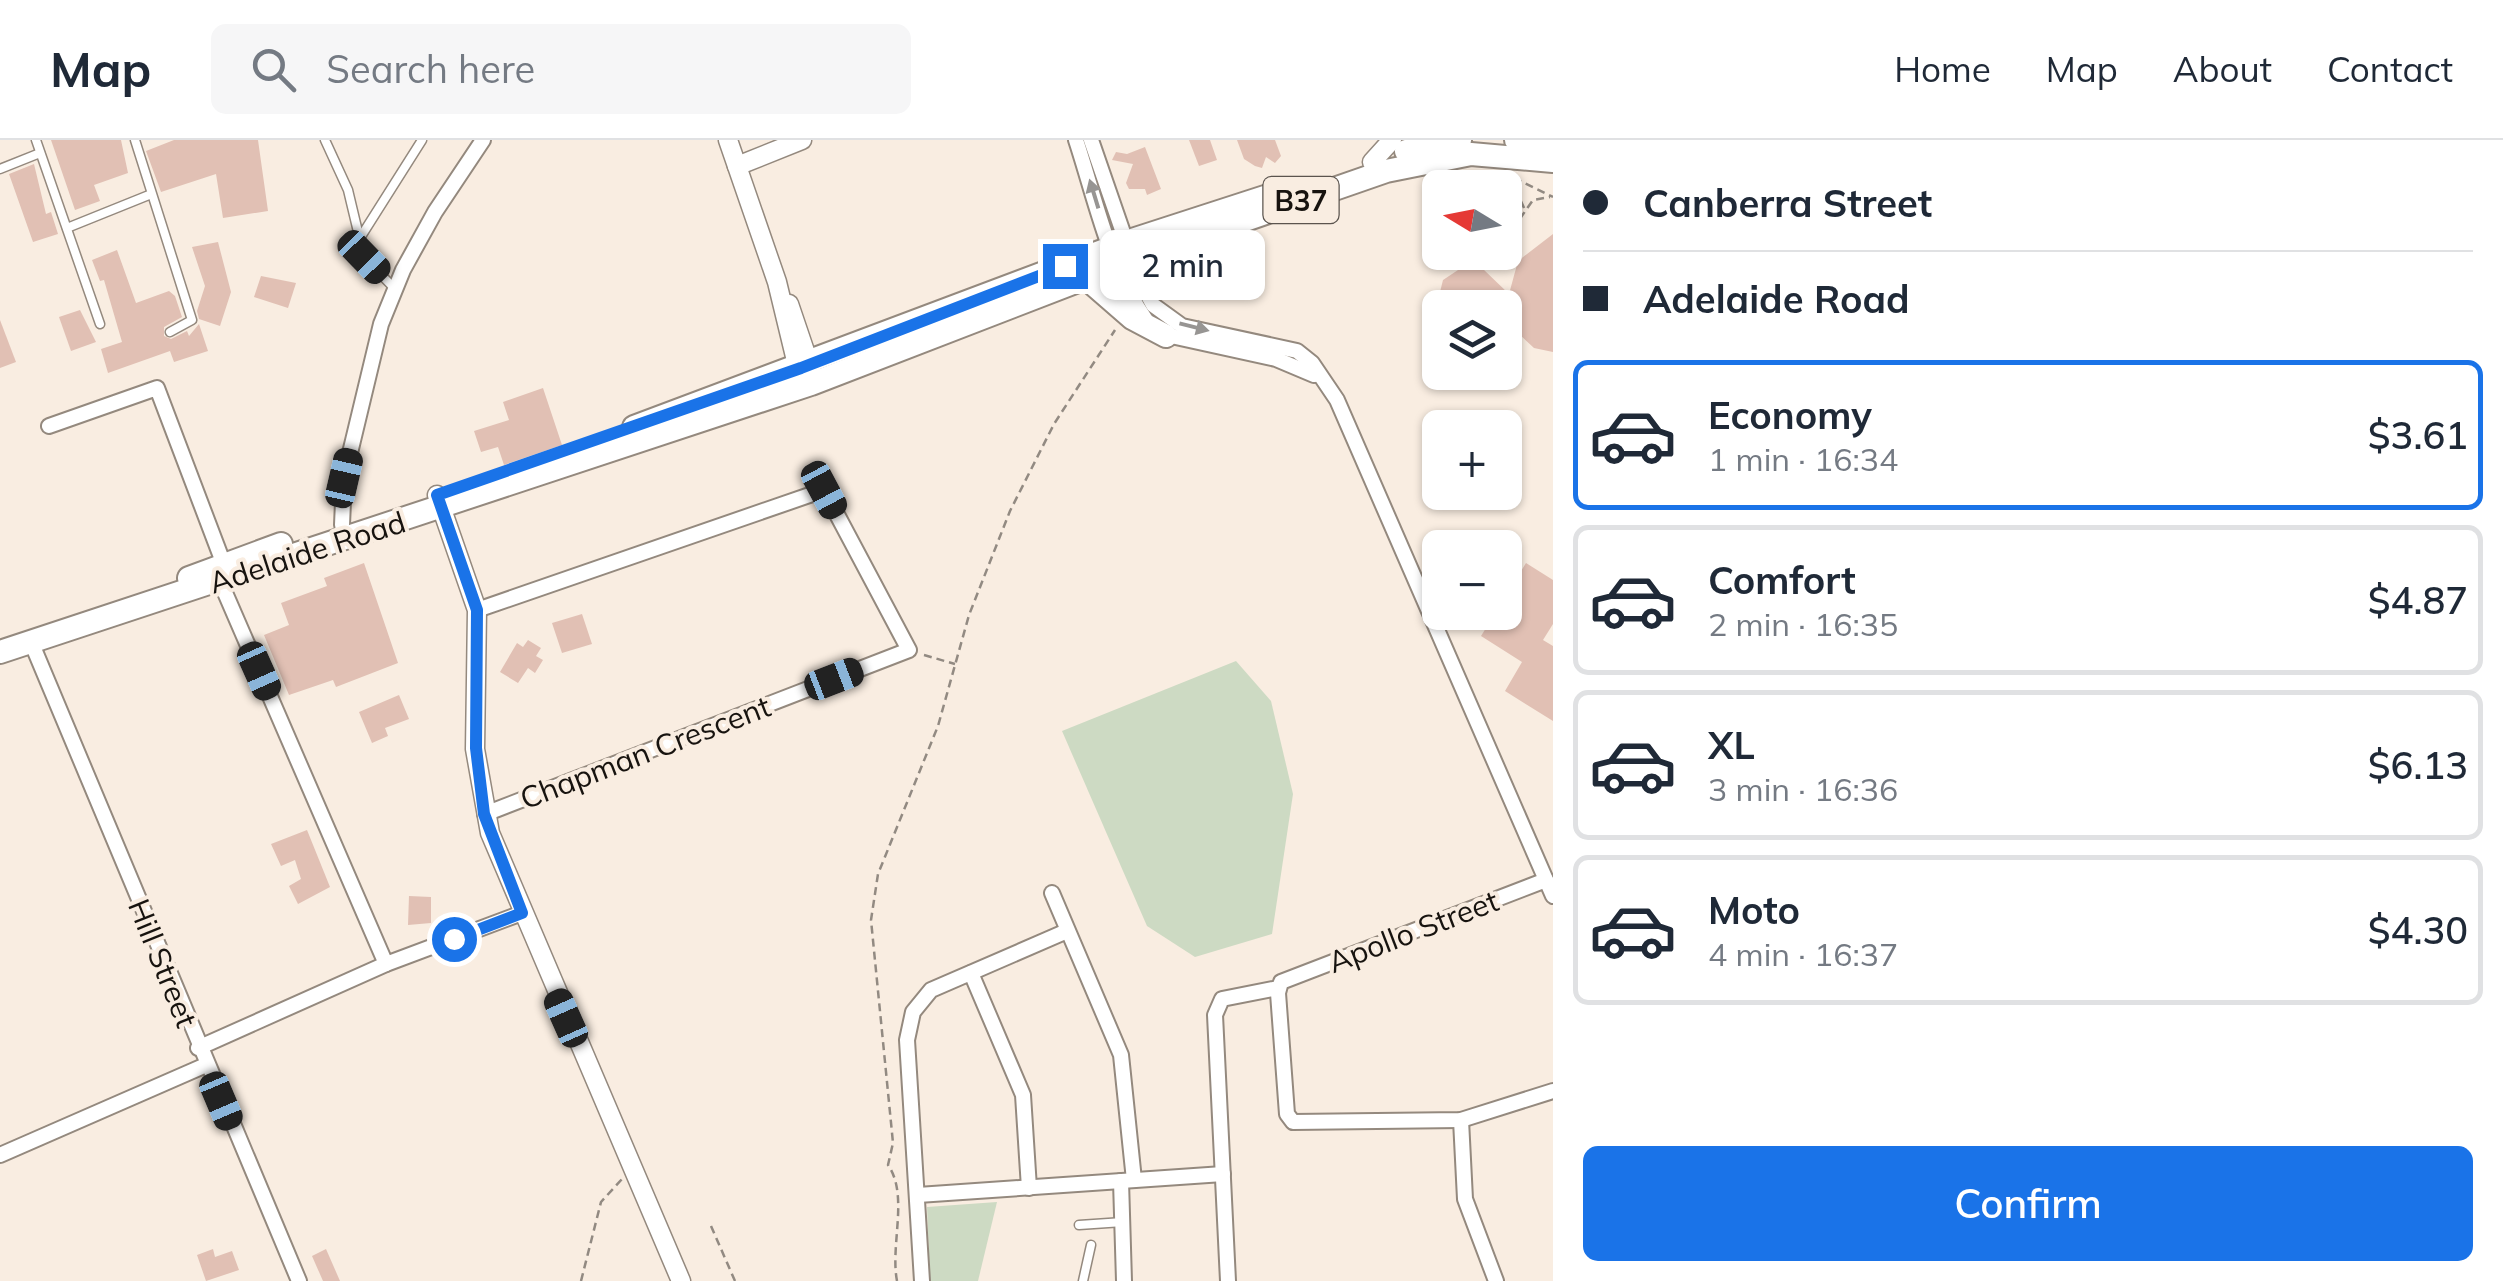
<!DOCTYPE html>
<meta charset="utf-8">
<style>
:root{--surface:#fff;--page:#f6f6f7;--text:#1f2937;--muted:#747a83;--line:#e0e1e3;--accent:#1a73e8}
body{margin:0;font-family:Mulish,sans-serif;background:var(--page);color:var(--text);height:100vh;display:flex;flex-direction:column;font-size:38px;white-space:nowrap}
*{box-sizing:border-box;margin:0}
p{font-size:32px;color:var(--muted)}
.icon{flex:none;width:55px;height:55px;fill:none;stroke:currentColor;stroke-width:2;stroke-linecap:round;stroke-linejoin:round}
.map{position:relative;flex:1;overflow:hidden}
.drawer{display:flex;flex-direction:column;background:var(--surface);width:950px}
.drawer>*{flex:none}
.banner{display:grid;align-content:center;height:220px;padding:0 30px;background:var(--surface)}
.needle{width:65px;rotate:280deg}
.fabs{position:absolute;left:1422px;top:30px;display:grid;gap:20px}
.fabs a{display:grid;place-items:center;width:100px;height:100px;border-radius:15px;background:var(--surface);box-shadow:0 2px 8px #0004;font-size:50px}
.end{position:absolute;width:45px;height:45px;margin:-22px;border:12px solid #1a73e8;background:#fff;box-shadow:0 0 0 5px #fff}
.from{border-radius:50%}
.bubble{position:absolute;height:70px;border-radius:15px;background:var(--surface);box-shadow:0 2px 8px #0004;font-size:32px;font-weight:600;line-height:70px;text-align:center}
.car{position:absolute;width:30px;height:60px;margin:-30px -15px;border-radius:12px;box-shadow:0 0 8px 2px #0007;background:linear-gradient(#222 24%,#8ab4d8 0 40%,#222 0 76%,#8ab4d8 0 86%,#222 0)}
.banner b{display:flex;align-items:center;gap:35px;height:95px;font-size:38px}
.banner b+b{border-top:2px solid var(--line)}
.banner i{width:25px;height:25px;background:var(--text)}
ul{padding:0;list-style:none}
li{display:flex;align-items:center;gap:30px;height:150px;margin:0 20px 15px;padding:0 10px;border:5px solid var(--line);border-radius:15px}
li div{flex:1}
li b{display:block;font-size:38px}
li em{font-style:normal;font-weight:600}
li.on{border-color:var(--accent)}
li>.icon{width:90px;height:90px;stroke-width:1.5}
.button{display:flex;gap:20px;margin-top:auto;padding:20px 30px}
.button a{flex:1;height:115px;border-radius:15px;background:var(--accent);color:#fff;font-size:40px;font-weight:600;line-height:115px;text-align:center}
header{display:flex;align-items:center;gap:60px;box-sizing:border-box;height:140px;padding:0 50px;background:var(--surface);border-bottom:2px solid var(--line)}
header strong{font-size:48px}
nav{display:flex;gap:55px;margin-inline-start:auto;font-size:35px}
.search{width:700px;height:90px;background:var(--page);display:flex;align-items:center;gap:25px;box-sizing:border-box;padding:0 35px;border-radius:15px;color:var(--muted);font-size:38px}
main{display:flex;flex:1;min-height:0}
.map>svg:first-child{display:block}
</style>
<header>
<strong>Map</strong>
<div class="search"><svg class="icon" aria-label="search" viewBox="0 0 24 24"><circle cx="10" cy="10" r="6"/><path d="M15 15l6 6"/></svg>Search here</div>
<nav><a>Home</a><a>Map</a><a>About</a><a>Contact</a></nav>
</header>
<main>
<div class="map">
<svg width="1553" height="1141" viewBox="0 0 1553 1141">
<rect width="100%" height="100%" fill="#f9ede1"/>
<g fill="#cddac3">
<polygon points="1236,521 1271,561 1293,654 1272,794 1195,817 1147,786 1062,591"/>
<polygon points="997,1062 978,1141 930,1141 927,1067"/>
</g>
<g fill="#e1c0b4">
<polygon points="51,0 121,0 128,33 94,45 100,61 75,70"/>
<polygon points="174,0 258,0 268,71 223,78 216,34 161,52 146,11"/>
<polygon points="1189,0 1210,0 1217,20 1199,26"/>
<polygon points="1237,0 1275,0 1281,16 1275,23 1266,17 1262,28 1255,26 1244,19"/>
<polygon points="1145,7 1161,49 1147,55 1145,49 1129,49 1126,43 1133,24 1112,20 1116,12 1127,14"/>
<polygon points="34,24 46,74 51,72 58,94 33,102 9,34"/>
<polygon points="1553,94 1553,212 1534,208 1505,181 1505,168 1436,168 1443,140 1461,128 1483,129 1509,154 1518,121"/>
<polygon points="218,102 231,152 220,186 199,179 197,171 205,146 192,107"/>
<polygon points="117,110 136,163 169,151 175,156 182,177 164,187 164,196 171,199 187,191 189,196 199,184 208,211 174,222 170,211 108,233 101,209 122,202 104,140 100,141 92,120"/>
<polygon points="261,136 296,143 288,168 254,157"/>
<polygon points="80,170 96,202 71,211 59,177"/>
<polygon points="0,180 16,222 0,228"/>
<polygon points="543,248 562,305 504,325 498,307 481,312 474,291 509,280 503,262"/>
<polygon points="364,423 398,523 336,547 333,540 289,555 264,495 289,485 281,463 327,446 324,438"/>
<polygon points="1526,423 1553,440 1553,484 1543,500 1553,506 1553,581 1505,551 1522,522 1481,496 1496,472 1505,472 1505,457"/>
<polygon points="582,474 592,504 562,513 552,483"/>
<polygon points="528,500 541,508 536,516 543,520 535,533 528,528 518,543 500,532 517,503 523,507"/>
<polygon points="399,555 409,579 385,588 388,596 372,603 359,572"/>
<polygon points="307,690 330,747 298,764 289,746 301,739 295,720 281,726 271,704"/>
<polygon points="409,756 431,757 431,783 408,785"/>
<polygon points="213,1109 215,1117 232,1111 239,1130 206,1141 197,1115"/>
<polygon points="326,1109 340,1141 323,1141 312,1116"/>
</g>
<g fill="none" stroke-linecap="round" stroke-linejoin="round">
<defs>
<g id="service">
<polyline points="36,0 100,184"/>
<polyline points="135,0 192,180 170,192"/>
<polyline points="325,0 348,50 364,117 395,149"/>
<polyline points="0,29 40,13"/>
<polyline points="67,88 149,55"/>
<polyline points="360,98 422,0"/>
<polyline points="1079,1085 1123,1082"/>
<polyline points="1083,1141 1091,1105"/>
</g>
<g id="minor">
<path d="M1076,0C1096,61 1109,127 1146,180"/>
<polyline points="1091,0 1139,139 1153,165 1182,186 1297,211 1312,223 1337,260 1553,756"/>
<polyline points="1162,194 1276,219 1314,235"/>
<polyline points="49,286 157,248 226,430"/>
<polyline points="342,385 344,338 381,184 403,130 435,72 483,0"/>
<polyline points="220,441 386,824"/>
<polyline points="477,470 824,350 909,510 485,674"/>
<polyline points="32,504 299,1141"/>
<polyline points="1546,740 1281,842 1278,853 1287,974 1293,982 1461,980 1553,951"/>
<polyline points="1052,753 1121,915 1134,1040"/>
<polyline points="971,833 1023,955 1029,1048"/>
<polyline points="198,908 386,824 522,773"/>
<polyline points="1461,980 1465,1059 1496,1141"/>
<polyline points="0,1015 206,925"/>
<polyline points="1121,1041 1124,1141"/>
<polyline points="918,1055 1223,1034"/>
<polyline points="922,1141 907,900 913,872 931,850 1067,791"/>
<polyline points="1228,1141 1215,875 1222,859 1278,848"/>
</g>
<g id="tertiary">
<polyline points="728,0 777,142 798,229 804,236"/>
<polyline points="1372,22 1392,0"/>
<polyline points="737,26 802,0"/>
<polyline points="789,164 811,229"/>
<polyline points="437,355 477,470 475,609 490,693 681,1141"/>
</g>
<g id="primary">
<polyline points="1516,0 1553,5"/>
<polyline points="1406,11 1460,0"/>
<polyline points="1086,138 1132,178 1166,196"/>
<polyline points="634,287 1129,101 1271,55"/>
<polyline points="189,438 281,404"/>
<polyline points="0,512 811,244 1153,112 1386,31 1471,14 1553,21"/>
</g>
</defs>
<use href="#service" stroke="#94897e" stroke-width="11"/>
<use href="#minor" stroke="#94897e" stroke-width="18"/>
<use href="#tertiary" stroke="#94897e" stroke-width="21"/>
<use href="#primary" stroke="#94897e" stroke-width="26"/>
<g stroke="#928a82" stroke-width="2.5" stroke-dasharray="8 5" stroke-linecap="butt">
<polyline points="1510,37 1525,70"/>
<polyline points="1514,38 1553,57"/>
<polyline points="1505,100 1533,60 1550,57"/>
<polyline points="924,515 955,524"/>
<polyline points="711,1086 735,1141"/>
<polyline points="581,1141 601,1062 622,1039"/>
<path d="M897,1141C890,1105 909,1055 888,1025L893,1003L871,780L878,734L938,586L969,475L1010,371L1054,284L1115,190"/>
</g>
<use href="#service" stroke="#fff" stroke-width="8"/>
<use href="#minor" stroke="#fff" stroke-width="14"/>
<use href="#tertiary" stroke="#fff" stroke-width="18"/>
<use href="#primary" stroke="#fff" stroke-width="22"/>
</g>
<defs><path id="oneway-solid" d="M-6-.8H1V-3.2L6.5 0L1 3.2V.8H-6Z" transform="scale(2.5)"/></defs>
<g fill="#979593">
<use href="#oneway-solid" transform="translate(1094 54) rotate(-107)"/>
<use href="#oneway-solid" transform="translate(1194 187) rotate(14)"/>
</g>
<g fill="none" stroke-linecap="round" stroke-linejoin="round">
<polyline stroke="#1a73e8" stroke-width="12" points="454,799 522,773 484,674 476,608 477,470 437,355 801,228 1065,126"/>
</g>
<g text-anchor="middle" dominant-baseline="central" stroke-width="8" stroke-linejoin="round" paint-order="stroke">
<rect fill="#f9ede1" stroke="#5b544e" stroke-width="2.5" x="1263.5" y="37" width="75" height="46" rx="8"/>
<g font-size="28" font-weight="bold" fill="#17130f">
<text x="1301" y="60">B37</text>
</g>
<g font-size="30" fill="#17130f" stroke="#f9ede1">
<text transform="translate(307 412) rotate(-18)">Adelaide Road</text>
<text transform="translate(645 612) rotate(-21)">Chapman Crescent</text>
<text transform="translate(1413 791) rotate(-21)">Apollo Street</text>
<text transform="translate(163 823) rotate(68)">Hill Street</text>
</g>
</g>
</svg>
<div class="fabs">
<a><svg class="needle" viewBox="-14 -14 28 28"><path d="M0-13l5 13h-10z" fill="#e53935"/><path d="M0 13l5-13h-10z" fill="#747a83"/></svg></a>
<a><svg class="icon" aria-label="layers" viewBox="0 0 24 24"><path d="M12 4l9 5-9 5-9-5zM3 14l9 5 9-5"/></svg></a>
<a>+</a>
<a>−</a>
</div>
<i class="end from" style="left:454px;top:799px"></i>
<i class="end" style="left:1065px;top:126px"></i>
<div class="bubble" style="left:1100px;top:90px;width:165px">2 min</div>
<i class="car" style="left:364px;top:117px;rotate:136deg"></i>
<i class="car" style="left:344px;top:338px;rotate:13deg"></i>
<i class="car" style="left:824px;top:350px;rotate:152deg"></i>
<i class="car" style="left:259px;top:531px;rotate:156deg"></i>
<i class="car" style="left:834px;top:539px;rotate:69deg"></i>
<i class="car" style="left:566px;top:878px;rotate:336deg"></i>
<i class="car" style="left:221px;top:961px;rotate:157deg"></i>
</div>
<section class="drawer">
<div class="banner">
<b><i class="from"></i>Canberra Street</b>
<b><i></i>Adelaide Road</b>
</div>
<ul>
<li class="on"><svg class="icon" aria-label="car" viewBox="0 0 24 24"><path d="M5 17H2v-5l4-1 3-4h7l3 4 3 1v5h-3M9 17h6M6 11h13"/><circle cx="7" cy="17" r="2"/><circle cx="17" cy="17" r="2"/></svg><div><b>Economy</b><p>1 min · 16:34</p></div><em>$3.61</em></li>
<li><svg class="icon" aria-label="car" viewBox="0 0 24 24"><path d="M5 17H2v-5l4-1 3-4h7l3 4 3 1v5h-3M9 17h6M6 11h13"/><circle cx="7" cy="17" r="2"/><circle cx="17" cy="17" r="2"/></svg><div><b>Comfort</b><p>2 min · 16:35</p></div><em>$4.87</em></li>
<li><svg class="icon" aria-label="car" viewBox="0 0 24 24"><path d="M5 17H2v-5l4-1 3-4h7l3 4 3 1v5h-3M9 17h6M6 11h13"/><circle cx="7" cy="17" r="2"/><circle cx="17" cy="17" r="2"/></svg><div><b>XL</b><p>3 min · 16:36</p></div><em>$6.13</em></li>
<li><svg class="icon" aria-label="car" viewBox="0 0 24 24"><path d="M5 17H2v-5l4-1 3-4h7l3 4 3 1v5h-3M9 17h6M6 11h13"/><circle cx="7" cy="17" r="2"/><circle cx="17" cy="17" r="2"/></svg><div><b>Moto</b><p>4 min · 16:37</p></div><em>$4.30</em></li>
</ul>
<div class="button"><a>Confirm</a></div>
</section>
</main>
